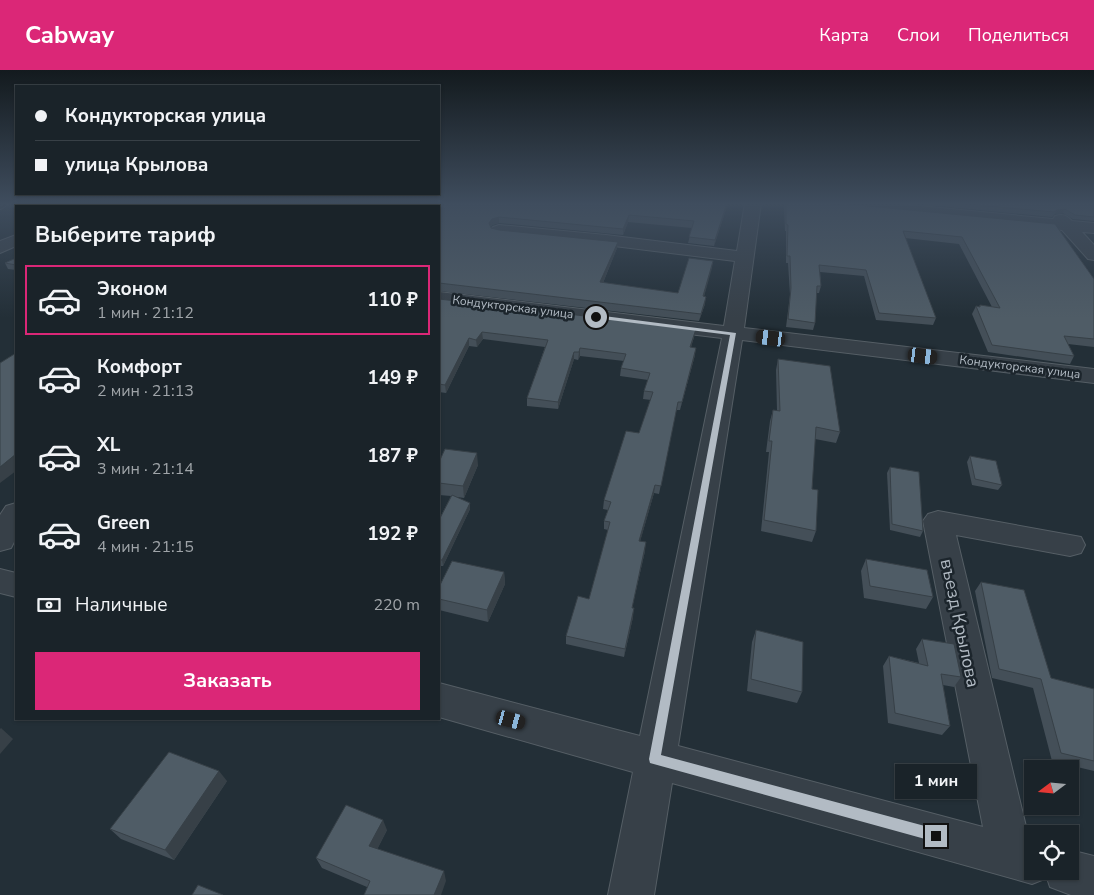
<!DOCTYPE html>
<html lang="ru">
<meta charset="utf-8">
<style>
:root{--surface:#1a2329;--page:#232b31;--text:#f1f3f6;--muted:#9fa4a8;--line:#384046;--accent:#db2777}
body{margin:0;font-family:"Nunito Sans",sans-serif;background:var(--page);color:var(--text);height:100vh;display:flex;flex-direction:column;font-size:19px;white-space:nowrap}
*{box-sizing:border-box;margin:0}
p{font-size:16px;color:var(--muted)}
.icon{flex:none;width:28px;height:28px;fill:none;stroke:currentColor;stroke-width:2;stroke-linecap:round;stroke-linejoin:round}
.map{position:relative;flex:1;overflow:hidden}
.details{position:absolute;left:15px;top:135px;width:425px;height:515px;display:flex;flex-direction:column;background:var(--surface);border-radius:0px;box-shadow:0 1px 4px #0004,0 0 0 1px var(--line)}
.details>*{flex:none}
.hud{position:absolute;left:15px;top:15px;width:425px;height:110px;border-radius:0px;box-shadow:0 1px 4px #0004,0 0 0 1px var(--line);display:grid;align-content:center;height:110px;padding:0 20px;background:var(--surface)}
.needle{width:32px;rotate:254deg}
.controls{position:absolute;left:1024px;top:690px;display:grid;gap:10px}
.controls a{display:grid;place-items:center;width:55px;height:55px;border-radius:0px;background:var(--surface);box-shadow:0 1px 4px #0004,0 0 0 1px var(--line);font-size:25px}
.end{position:absolute;width:22px;height:22px;margin:-11px;border:6px solid #b2bbc4;background:#111;box-shadow:0 0 0 2px #111}
.from{border-radius:50%}
.bubble{position:absolute;height:35px;border-radius:0px;background:var(--surface);box-shadow:0 1px 4px #0004,0 0 0 1px var(--line);font-size:16px;font-weight:700;line-height:35px;text-align:center}
.car{position:absolute;width:15px;height:30px;margin:-15px -8px;border-radius:6px;box-shadow:0 0 4px 1px #0007;background:linear-gradient(#222 24%,#8ab4d8 0 40%,#222 0 76%,#8ab4d8 0 86%,#222 0)}
.hud b{display:flex;align-items:center;gap:18px;height:48px;font-size:19px}
.hud b+b{border-top:1px solid var(--line)}
.hud i{width:12px;height:12px;background:var(--text)}
ul{padding:0;list-style:none}
li{display:flex;align-items:center;gap:15px;height:70px;margin:0 10px 8px;padding:0 10px;border:2px solid transparent;border-radius:0px}
li div{flex:1}
li b{display:block;font-size:19px}
li em{font-style:normal;font-weight:700}
li.on{border-color:var(--accent)}
li>.icon{width:45px;height:45px;stroke-width:1.5}
h2{padding:0 20px;font-size:22px;line-height:60px}
.pay{display:flex;align-items:center;gap:12px;height:55px;padding:0 20px;font-size:19px}
.pay p{margin-inline-start:auto}
.cta{display:flex;gap:10px;margin-top:auto;padding:10px 20px}
.cta a{flex:1;height:58px;border-radius:0px;background:var(--accent);color:#fff;font-size:20px;font-weight:700;line-height:58px;text-align:center}
header{display:flex;align-items:center;gap:30px;box-sizing:border-box;height:70px;padding:0 25px;background:var(--accent);color:#fff}
header strong{font-size:24px}
nav{display:flex;gap:28px;margin-inline-start:auto;font-size:18px}
.map>svg:first-child{display:block}
</style>
<header>
<strong>Cabway</strong>
<nav><a>Карта</a><a>Слои</a><a>Поделиться</a></nav>
</header>
<div class="map">
<svg width="1094" height="825" viewBox="0 0 1094 825">
<rect width="100%" height="100%" fill="#232f37"/>
<g fill="none" stroke-linecap="round" stroke-linejoin="round">
<defs>
<g id="minor">
<polygon points="81,133 101,133 98,136 79,136"/>
<polygon points="392,133 409,133 406,136 390,136"/>
<polygon points="745,133 761,133 744,258 1094,299 1094,313 742,270 678,676 983,757 923,451 928,444 938,441 1081,467 1085,475 1081,483 1070,486 956,465 1029,769 1032,770 1032,801 1070,801 1070,780 1094,786 1094,825 1071,825 1050,817 1047,808 1032,814 672,713 654,825 608,825 633,702 439,647 439,613 640,666 722,268 439,234 439,222 724,256 735,191 606,175 499,165 493,163 491,160 493,157 499,155 606,165 737,181"/>
<path d="M837,133H889L1053,149L1055,146C1063,144 1066,145 1072,151L1094,153V163L1082,162L1094,175V190L1088,189L1062,160L845,138L840,136Z"/>
<polygon points="16,165 16,176 0,183 0,171"/>
<polygon points="16,433 16,468 11,478 0,481 0,445 6,436"/>
<polygon points="0,499 16,503 16,527 0,523"/>
</g>
</defs>
<use href="#minor" stroke="#555e65" stroke-width="2"/>
<use href="#minor" fill="#374048" fill-rule="evenodd"/>
<defs>
<polyline id="rail" points="0,138 8,133"/>
</defs>
<use href="#rail" stroke="#5d6871" stroke-width="4"/>
<use href="#rail" stroke="#1c252c" stroke-width="2.5" stroke-dasharray="7" stroke-linecap="butt"/>
</g>
<g fill="#444f58">
<polygon points="424,133 728,133 714,176 688,173 692,158 628,152 623,165 499,153 492,155 491,157 499,160 618,172 617,178 603,213 678,223 713,191 704,226 705,234 699,251 439,221 439,136"/>
<polygon points="785,133 821,133 840,135 840,133 844,133 847,134 1055,154 1094,209 1094,277 1068,274 1074,286 1070,294 988,282 972,244 976,236 979,237 980,235 992,237 959,174 905,168 936,248 933,255 876,250 864,206 820,202 821,216 819,223 816,223 815,253 813,260 786,257 790,225 788,193 786,193 786,161 785,161 784,136"/>
<polygon points="906,133 1094,133 1094,151 1073,149 1063,143 1055,144 1052,147"/>
<polygon points="16,188 16,200 8,199 5,193"/>
<polygon points="439,229 696,259 694,267 691,277 695,285 680,340 676,340 659,424 654,423 640,471 645,481 632,538 633,547 624,587 566,574 566,566 589,529 608,460 604,459 604,451 608,440 603,439 604,430 639,363 651,330 643,329 644,321 648,310 620,306 621,298 624,291 580,286 578,290 574,289 558,339 527,336 527,328 545,277 483,269 477,277 469,276 446,323 439,322"/>
<polygon points="778,289 840,362 836,373 815,369 812,419 816,461 812,472 761,461 769,382 766,382 770,351 773,340 777,341 776,300"/>
<polygon points="970,386 1002,415 998,420 972,415 967,392"/>
<polygon points="439,392 478,395 464,428 457,427 470,439 443,496 439,496 439,450 451,426 439,425"/>
<polygon points="890,397 923,461 920,467 890,460 887,403"/>
<polygon points="866,489 933,527 926,539 864,528 861,501"/>
<polygon points="504,502 505,514 488,552 439,540 439,517"/>
<polygon points="981,512 1051,608 1094,619 1094,701 1052,691 1033,618 992,608 975,521"/>
<polygon points="756,560 802,622 797,633 747,621 752,572"/>
<polygon points="922,569 961,607 954,617 943,615 950,656 942,665 888,653 883,596 889,586 919,593 916,579"/>
<polygon points="227,711 174,790 121,769 110,759"/>
<polygon points="387,760 377,779 446,811 367,817 322,798 316,788"/>
</g>
<g fill="#374047">
<polygon points="373,133 381,133 376,136 368,136"/>
<polygon points="727,133 728,133 714,176 715,170"/>
<polygon points="1065,139 1063,143 1055,144 1052,147 1057,140"/>
<polygon points="629,145 628,152 623,165 623,159"/>
<polygon points="499,147 499,153 492,155 489,159 489,153 492,149"/>
<polygon points="618,172 617,178 600,220 600,212"/>
<polygon points="713,191 712,198 702,234 703,226"/>
<polygon points="706,227 705,234 699,251 701,244"/>
<polygon points="696,259 694,267 689,284 690,277"/>
<polygon points="482,262 483,269 477,277 476,270"/>
<polygon points="469,268 469,276 446,323 445,315"/>
<polygon points="580,278 580,286 578,290 579,282"/>
<polygon points="696,278 695,285 680,340 682,332"/>
<polygon points="574,282 574,289 558,339 558,332"/>
<polygon points="477,383 478,395 464,428 463,416"/>
<polygon points="16,384 16,401 0,413 0,397"/>
<polygon points="655,415 654,423 638,479 639,471"/>
<polygon points="470,433 470,439 443,496 442,490"/>
<polygon points="646,472 645,481 630,546 632,538"/>
<polygon points="504,502 505,514 488,552 487,540"/>
<polygon points="634,538 633,547 624,587 625,579"/>
<polygon points="1,658 13,669 0,684 0,659"/>
<polygon points="219,701 227,711 174,790 165,780"/>
<polygon points="383,750 387,760 374,786 369,776"/>
<polygon points="444,801 446,811 441,825 434,825"/>
</g>
<g fill="#4f5c66" stroke="#374047">
<polygon points="110,133 373,133 368,136 103,136"/>
<polygon points="424,133 727,133 715,170 689,167 694,151 629,145 623,159 499,147 492,149 489,153 491,158 499,160 618,172 600,212 678,223 689,188 713,191 703,226 706,227 701,244 439,213 439,136 420,136"/>
<polygon points="786,133 821,133 841,135 841,133 844,133 847,134 1055,154 1094,209 1094,269 1064,266 1074,286 992,275 976,236 980,237 980,235 1000,238 962,167 903,161 936,248 879,243 866,200 819,195 821,216 817,216 815,253 788,249 791,218 790,186 787,186 788,155 786,154"/>
<polygon points="954,133 1094,133 1094,147 1075,145 1065,139 1057,140 1054,142"/>
<polygon points="16,188 16,195 5,193"/>
<polygon points="439,229 696,259 690,277 696,278 682,332 678,332 661,416 655,415 639,471 646,472 632,538 634,538 625,579 566,566 578,526 589,529 610,452 604,451 611,432 604,430 626,361 639,363 653,322 644,321 650,303 621,298 626,284 580,278 579,282 574,282 558,332 527,328 548,270 482,262 476,270 469,268 445,315 439,314"/>
<polygon points="16,283 16,371 14,373 16,374 16,384 0,397 0,293"/>
<polygon points="778,289 830,296 840,362 816,357 812,419 818,420 816,461 764,450 772,371 769,371 773,340 780,341"/>
<polygon points="445,379 477,383 463,416 439,413 439,392"/>
<polygon points="970,386 996,391 1002,415 975,409"/>
<polygon points="890,397 919,402 923,461 892,454"/>
<polygon points="452,425 470,433 442,490 439,490 439,450"/>
<polygon points="866,489 927,500 933,527 870,516"/>
<polygon points="452,491 504,502 487,540 439,529 439,517"/>
<polygon points="981,512 1024,520 1051,608 1094,619 1094,691 1061,683 1041,609 999,599"/>
<polygon points="756,560 803,572 802,622 751,609"/>
<polygon points="922,569 954,574 961,607 941,604 950,656 895,643 889,586 928,596"/>
<polygon points="169,682 219,701 165,780 110,759"/>
<polygon points="346,735 383,750 369,776 444,801 434,825 364,825 370,811 316,788"/>
<polygon points="198,815 223,825 192,825"/>
</g>
<linearGradient id="sky" x2="0" y2="1"><stop stop-color="#131a1e"/><stop offset="0.54" stop-color="#3f4d5e"/><stop offset="1" stop-color="#3f4d5e" stop-opacity="0"/></linearGradient>
<rect width="1094" height="248" fill="url(#sky)"/>
<polygon fill="#b2bbc4" points="596,245 736,263 661,685 936,759 940,761 942,766 940,770 936,772 650,693 649,689 730,265 594,248"/>
<g text-anchor="middle" dominant-baseline="central" stroke-width="5" stroke-linejoin="round" paint-order="stroke">
<g font-size="12" fill="#b2bbc4" stroke="#1c252c">
<text transform="translate(513 237) rotate(7)">Кондукторская улица</text>
<text transform="translate(1020 297) rotate(7)">Кондукторская улица</text>
</g>
<g font-size="18" fill="#b2bbc4" stroke="#1c252c">
<text transform="translate(960 553) rotate(78)">въезд Крылова</text>
</g>
</g>
</svg>
<div class="controls">
<a><svg class="needle" viewBox="-14 -14 28 28"><path d="M0-13l5 13h-10z" fill="#e53935"/><path d="M0 13l5-13h-10z" fill="#9fa4a8"/></svg></a>
<a><svg class="icon" aria-label="locate" viewBox="0 0 24 24"><circle cx="12" cy="12" r="6"/><path d="M12 2v4M12 18v4M2 12h4M18 12h4"/></svg></a>
</div>
<i class="end from" style="left:596px;top:247px"></i>
<i class="end" style="left:936px;top:766px"></i>
<div class="bubble" style="left:895px;top:694px;width:82px">1 мин</div>
<i class="car" style="left:771px;top:268px;rotate:277deg"></i>
<i class="car" style="left:923px;top:286px;rotate:97deg"></i>
<i class="car" style="left:511px;top:650px;rotate:105deg"></i>
<div class="hud">
<b><i class="from"></i>Кондукторская улица</b>
<b><i></i>улица Крылова</b>
</div>
<section class="details">
<h2>Выберите тариф</h2>
<ul>
<li class="on"><svg class="icon" aria-label="car" viewBox="0 0 24 24"><path d="M5 17H2v-5l4-1 3-4h7l3 4 3 1v5h-3M9 17h6M6 11h13"/><circle cx="7" cy="17" r="2"/><circle cx="17" cy="17" r="2"/></svg><div><b>Эконом</b><p>1 мин · 21:12</p></div><em>110 ₽</em></li>
<li><svg class="icon" aria-label="car" viewBox="0 0 24 24"><path d="M5 17H2v-5l4-1 3-4h7l3 4 3 1v5h-3M9 17h6M6 11h13"/><circle cx="7" cy="17" r="2"/><circle cx="17" cy="17" r="2"/></svg><div><b>Комфорт</b><p>2 мин · 21:13</p></div><em>149 ₽</em></li>
<li><svg class="icon" aria-label="car" viewBox="0 0 24 24"><path d="M5 17H2v-5l4-1 3-4h7l3 4 3 1v5h-3M9 17h6M6 11h13"/><circle cx="7" cy="17" r="2"/><circle cx="17" cy="17" r="2"/></svg><div><b>XL</b><p>3 мин · 21:14</p></div><em>187 ₽</em></li>
<li><svg class="icon" aria-label="car" viewBox="0 0 24 24"><path d="M5 17H2v-5l4-1 3-4h7l3 4 3 1v5h-3M9 17h6M6 11h13"/><circle cx="7" cy="17" r="2"/><circle cx="17" cy="17" r="2"/></svg><div><b>Green</b><p>4 мин · 21:15</p></div><em>192 ₽</em></li>
</ul>
<div class="pay"><svg class="icon" aria-label="cash" viewBox="0 0 24 24"><path d="M3 7h18v10H3z"/><circle cx="12" cy="12" r="2"/></svg>Наличные<p>220 m</p></div>
<div class="cta"><a>Заказать</a></div>
</section>
</div>
